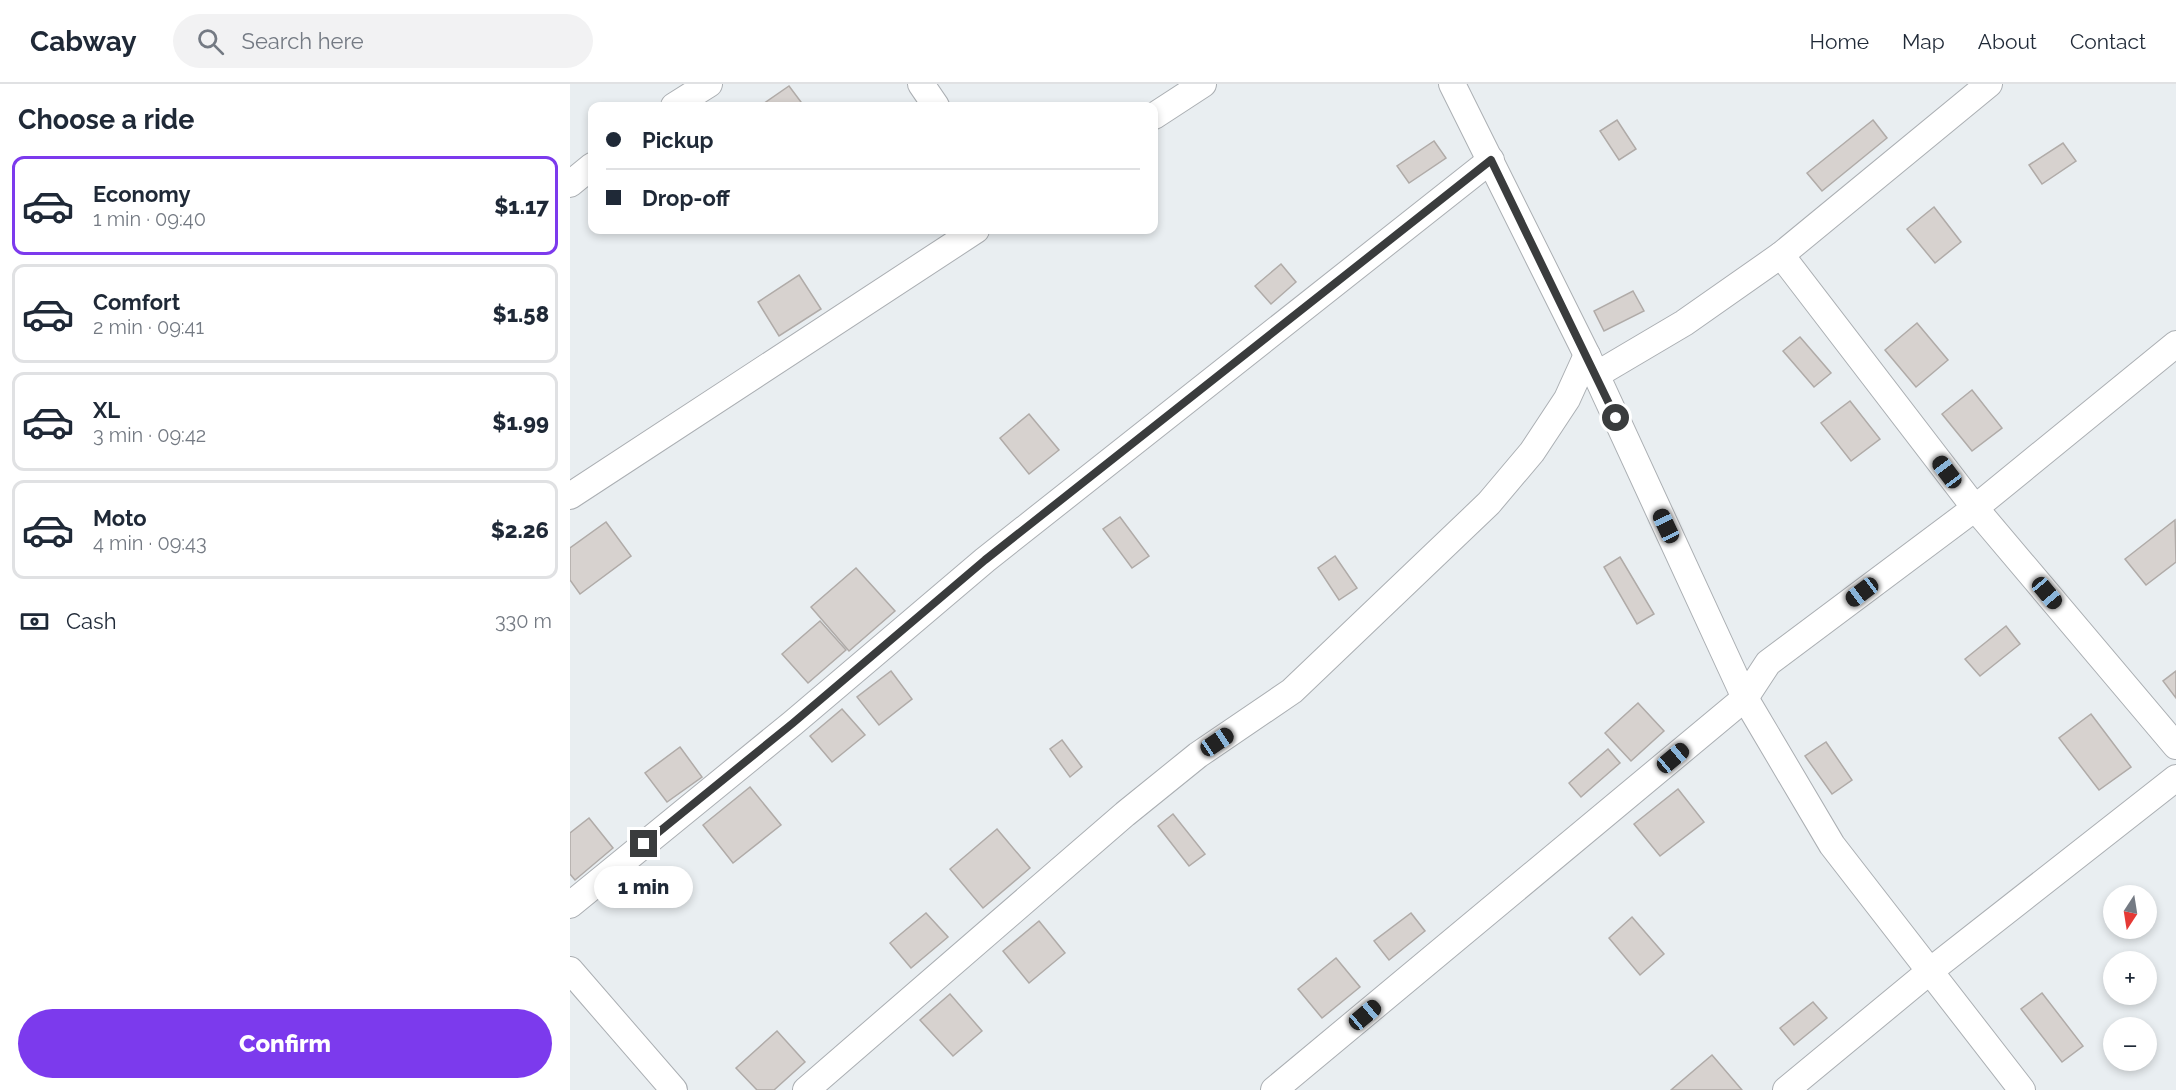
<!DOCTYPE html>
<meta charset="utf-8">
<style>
:root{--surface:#fff;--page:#f2f2f3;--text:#1f2937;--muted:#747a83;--line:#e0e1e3;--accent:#7c3aed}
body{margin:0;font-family:Raleway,sans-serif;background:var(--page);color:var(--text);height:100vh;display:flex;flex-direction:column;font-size:22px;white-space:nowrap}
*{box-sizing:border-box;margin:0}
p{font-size:20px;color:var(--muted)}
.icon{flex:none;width:33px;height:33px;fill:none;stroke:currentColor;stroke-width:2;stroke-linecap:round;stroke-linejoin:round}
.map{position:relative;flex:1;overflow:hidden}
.side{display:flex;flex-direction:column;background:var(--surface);width:570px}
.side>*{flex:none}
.banner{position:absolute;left:18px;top:18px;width:570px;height:132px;border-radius:12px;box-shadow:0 3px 9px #0003;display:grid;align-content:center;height:132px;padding:0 18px;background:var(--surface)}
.needle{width:39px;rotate:192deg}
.controls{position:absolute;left:1533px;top:801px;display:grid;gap:12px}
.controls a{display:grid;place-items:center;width:54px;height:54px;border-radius:50%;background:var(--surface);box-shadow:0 3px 9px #0003;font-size:30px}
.end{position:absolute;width:27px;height:27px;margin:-14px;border:8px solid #3a3c3d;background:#fff;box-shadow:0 0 0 3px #fff}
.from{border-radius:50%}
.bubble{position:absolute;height:42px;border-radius:21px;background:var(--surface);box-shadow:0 3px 9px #0003;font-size:20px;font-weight:800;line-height:42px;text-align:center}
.car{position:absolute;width:18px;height:36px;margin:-18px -9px;border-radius:8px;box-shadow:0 0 4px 2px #0007;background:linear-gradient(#222 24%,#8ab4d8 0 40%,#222 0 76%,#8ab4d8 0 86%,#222 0)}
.banner b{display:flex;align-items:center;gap:21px;height:57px;font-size:22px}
.banner b+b{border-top:2px solid var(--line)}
.banner i{width:15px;height:15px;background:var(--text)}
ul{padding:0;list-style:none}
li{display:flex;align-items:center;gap:18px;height:99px;margin:0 12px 9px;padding:0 6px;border:3px solid var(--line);border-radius:12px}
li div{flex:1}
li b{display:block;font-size:22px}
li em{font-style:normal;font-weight:800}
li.active{border-color:var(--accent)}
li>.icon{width:54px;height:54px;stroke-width:1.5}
h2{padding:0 18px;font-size:27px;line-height:72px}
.pay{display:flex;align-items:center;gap:15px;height:66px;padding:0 18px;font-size:22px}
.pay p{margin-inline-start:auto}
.button{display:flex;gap:12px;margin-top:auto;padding:12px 18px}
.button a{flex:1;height:69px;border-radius:36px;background:var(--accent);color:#fff;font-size:24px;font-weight:800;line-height:69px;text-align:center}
header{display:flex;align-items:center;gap:36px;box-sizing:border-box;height:84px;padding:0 30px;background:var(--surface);border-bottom:2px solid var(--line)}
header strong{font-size:28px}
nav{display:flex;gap:33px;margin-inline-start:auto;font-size:21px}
.search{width:420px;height:54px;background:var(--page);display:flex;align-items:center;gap:15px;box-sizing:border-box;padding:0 21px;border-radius:33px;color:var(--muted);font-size:22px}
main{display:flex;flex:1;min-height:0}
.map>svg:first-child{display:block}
</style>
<header>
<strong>Cabway</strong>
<div class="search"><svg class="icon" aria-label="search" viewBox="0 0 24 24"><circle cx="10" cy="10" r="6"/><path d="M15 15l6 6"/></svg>Search here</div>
<nav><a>Home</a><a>Map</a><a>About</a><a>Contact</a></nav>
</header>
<main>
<section class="side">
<h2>Choose a ride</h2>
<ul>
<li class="active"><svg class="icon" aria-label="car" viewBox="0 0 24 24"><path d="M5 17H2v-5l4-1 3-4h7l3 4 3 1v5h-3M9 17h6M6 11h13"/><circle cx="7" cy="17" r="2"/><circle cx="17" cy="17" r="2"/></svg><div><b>Economy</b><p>1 min · 09:40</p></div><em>$1.17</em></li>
<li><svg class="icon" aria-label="car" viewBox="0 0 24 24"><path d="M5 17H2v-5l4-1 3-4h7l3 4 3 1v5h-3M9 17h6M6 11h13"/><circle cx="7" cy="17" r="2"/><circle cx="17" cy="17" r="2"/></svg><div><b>Comfort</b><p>2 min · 09:41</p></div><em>$1.58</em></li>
<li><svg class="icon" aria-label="car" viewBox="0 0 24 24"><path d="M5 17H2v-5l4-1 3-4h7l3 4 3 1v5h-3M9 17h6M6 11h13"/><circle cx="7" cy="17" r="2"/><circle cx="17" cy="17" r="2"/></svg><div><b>XL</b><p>3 min · 09:42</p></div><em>$1.99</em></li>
<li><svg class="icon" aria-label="car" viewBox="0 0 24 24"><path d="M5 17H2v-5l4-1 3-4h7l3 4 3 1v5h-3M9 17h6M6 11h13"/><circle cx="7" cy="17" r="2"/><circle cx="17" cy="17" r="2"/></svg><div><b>Moto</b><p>4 min · 09:43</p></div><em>$2.26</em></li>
</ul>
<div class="pay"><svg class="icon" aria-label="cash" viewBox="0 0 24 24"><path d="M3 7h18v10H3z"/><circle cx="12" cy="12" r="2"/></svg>Cash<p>330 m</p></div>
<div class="button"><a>Confirm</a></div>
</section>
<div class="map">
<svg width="1606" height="1006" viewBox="0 0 1606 1006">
<rect width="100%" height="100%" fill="#e9eef1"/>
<g fill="#d7d2cf" stroke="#b0aba8" stroke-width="1.5">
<polygon points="219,2 234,22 190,22"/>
<polygon points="1047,36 1066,65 1049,76 1030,47"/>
<polygon points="1303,36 1317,54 1252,107 1237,89"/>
<polygon points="864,57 876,74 839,99 827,82"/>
<polygon points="1493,59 1506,77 1472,100 1459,81"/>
<polygon points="1364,123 1391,158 1365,179 1337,145"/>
<polygon points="711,180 726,198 701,220 685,202"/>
<polygon points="229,191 251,225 209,252 188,218"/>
<polygon points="1063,207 1074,227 1034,247 1024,227"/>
<polygon points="1347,239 1378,276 1346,303 1315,266"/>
<polygon points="1230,253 1261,289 1244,303 1213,267"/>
<polygon points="1402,306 1432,344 1402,367 1372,330"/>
<polygon points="1280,317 1310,355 1281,377 1251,339"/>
<polygon points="459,330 489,366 459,390 430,354"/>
<polygon points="550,433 579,472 562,484 533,445"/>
<polygon points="1605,436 1606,478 1576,501 1555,475"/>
<polygon points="36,438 61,472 10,510 0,496 0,464"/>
<polygon points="765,472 787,504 769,516 748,484"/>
<polygon points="1050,473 1084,530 1067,540 1034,483"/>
<polygon points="286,484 325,527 279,567 241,523"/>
<polygon points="250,537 276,566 238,599 212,570"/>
<polygon points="1436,542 1450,560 1410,592 1395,575"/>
<polygon points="321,587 342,615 309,641 287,613"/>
<polygon points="1606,587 1606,614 1593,597"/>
<polygon points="1068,619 1094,647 1061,677 1035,649"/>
<polygon points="272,625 295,651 262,678 240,652"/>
<polygon points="1521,630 1561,683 1529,706 1489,654"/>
<polygon points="492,656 512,683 500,693 480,665"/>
<polygon points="1256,658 1282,696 1262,710 1235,672"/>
<polygon points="110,663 132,693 97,718 75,689"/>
<polygon points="1038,665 1050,679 1011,713 999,699"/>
<polygon points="180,703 211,741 163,779 133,741"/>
<polygon points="1108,705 1134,738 1090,772 1064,740"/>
<polygon points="603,730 635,770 619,782 588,742"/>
<polygon points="19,734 43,764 5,796 0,790 0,749"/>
<polygon points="427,745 460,784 413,824 380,785"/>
<polygon points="356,829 378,853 341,884 320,859"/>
<polygon points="841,829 855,847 819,876 804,857"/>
<polygon points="1062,833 1094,870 1070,891 1039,854"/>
<polygon points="469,837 495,869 459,899 433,867"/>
<polygon points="766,874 790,903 752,934 728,905"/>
<polygon points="1472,909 1513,962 1492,978 1451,925"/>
<polygon points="380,910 412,947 383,972 350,936"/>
<polygon points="1243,918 1257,934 1224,961 1210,944"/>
<polygon points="207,947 235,978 204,1006 187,1006 166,984"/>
<polygon points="1142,971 1172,1006 1101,1006"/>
</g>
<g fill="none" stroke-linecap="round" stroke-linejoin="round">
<defs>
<g id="street">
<polyline points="351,0 366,22"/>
<polyline points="882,0 1017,271 1175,614 1262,761 1452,1006"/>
<polyline points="104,22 139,0"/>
<polyline points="584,32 633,0"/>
<polyline points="0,100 22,82"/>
<polyline points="1211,171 1405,424 1606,662"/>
<polyline points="1026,291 1114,239 1211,171 1419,0"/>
<polyline points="0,412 406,146"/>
<polyline points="0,821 223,639 415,476 921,76"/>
<polyline points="0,886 104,1006"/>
<polyline points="236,1006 555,730 628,671 722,607 919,419 962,368 997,315 1017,271"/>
<polyline points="704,1006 1175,614 1198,579 1405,424 1606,260"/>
<polyline points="1216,1006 1360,887 1606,694"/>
</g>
</defs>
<use href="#street" stroke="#abafb3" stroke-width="28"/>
<use href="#street" stroke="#fff" stroke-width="26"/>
</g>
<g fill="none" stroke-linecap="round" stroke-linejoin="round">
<polyline stroke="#3a3c3d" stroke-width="8" points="74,760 223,639 415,476 921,76 1046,334"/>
</g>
</svg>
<div class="controls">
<a><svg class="needle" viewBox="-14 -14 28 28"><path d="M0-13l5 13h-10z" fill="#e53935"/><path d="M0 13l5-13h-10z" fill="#747a83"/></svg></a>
<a>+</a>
<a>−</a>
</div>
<i class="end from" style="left:1046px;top:334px"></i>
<i class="end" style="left:74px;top:760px"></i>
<div class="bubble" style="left:24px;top:782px;width:99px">1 min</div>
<i class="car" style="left:1377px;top:388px;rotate:323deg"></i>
<i class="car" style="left:1096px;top:442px;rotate:335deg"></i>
<i class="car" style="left:1292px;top:508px;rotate:233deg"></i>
<i class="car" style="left:1477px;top:509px;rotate:140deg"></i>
<i class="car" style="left:647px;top:658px;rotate:56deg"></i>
<i class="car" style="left:1103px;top:674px;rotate:50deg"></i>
<i class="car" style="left:795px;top:931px;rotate:50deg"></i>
<div class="banner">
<b><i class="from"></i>Pickup</b>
<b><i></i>Drop-off</b>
</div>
</div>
</main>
